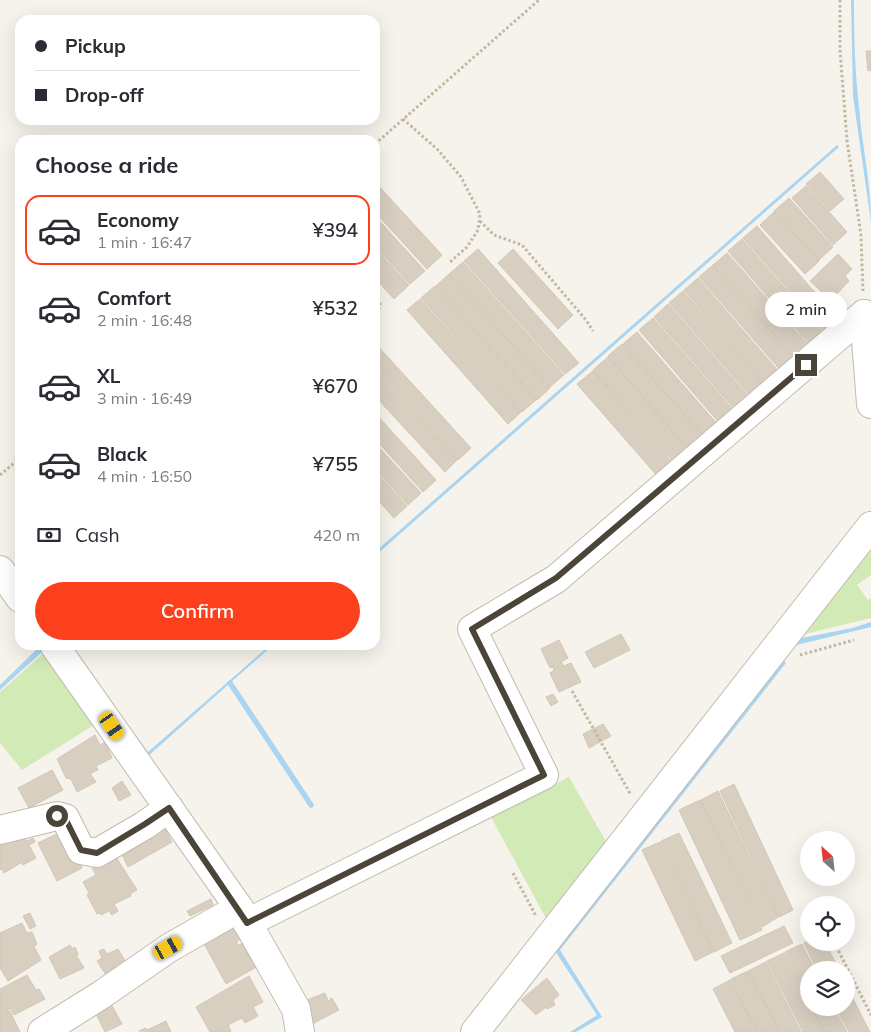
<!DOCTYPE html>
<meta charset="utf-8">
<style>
:root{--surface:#fff;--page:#f2f2f3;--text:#2b2b33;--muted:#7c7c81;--line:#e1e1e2;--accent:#fc3f1d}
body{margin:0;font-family:Mulish,sans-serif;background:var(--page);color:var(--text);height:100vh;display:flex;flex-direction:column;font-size:19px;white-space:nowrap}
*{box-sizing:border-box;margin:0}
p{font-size:16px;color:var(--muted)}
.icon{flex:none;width:28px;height:28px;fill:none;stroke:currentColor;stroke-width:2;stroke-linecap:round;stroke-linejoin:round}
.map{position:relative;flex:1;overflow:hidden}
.drawer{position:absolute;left:15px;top:135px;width:365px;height:515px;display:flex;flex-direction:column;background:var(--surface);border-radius:15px;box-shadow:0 5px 20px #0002}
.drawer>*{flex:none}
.banner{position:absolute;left:15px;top:15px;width:365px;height:110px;border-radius:15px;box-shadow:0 5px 20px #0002;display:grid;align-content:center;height:110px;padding:0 20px;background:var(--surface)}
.needle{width:32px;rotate:333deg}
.controls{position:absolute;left:800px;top:831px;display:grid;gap:10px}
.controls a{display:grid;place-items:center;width:55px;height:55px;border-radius:50%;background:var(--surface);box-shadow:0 5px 20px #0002;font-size:25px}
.end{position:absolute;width:22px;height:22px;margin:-11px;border:6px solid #4b4439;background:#fff;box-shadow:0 0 0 2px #fff}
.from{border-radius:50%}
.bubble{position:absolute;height:35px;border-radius:18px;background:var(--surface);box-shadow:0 5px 20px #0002;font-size:16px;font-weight:600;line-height:35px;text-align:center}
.car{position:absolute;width:15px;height:30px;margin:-15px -8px;border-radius:6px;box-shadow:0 0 4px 1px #0007;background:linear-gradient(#f5c518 24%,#345 0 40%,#f5c518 0 76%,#345 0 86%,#f5c518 0)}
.banner b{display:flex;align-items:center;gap:18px;height:48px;font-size:19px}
.banner b+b{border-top:1px solid var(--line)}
.banner i{width:12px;height:12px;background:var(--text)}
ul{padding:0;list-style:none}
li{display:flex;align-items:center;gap:15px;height:70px;margin:0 10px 8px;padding:0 10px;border:2px solid transparent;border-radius:15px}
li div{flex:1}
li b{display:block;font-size:19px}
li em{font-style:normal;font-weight:600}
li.selected{border-color:var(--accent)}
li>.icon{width:45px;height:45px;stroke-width:1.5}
h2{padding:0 20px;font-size:22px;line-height:60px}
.pay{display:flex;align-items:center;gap:12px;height:55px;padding:0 20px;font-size:19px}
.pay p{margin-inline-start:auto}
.button{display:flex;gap:10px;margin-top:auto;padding:10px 20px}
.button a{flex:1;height:58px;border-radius:30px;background:var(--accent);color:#fff;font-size:20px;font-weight:600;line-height:58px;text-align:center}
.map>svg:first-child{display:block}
</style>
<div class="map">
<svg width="871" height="1032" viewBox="0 0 871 1032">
<rect width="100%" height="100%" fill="#f6f3ec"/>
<g fill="#d2eab5">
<polygon points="871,542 871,575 857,585 868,600 871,598 871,618 801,635"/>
<polygon points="48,649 97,723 22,770 0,743 0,692"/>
<polygon points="569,777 608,845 548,922 491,817"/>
</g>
<g fill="#a9d4f2">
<path d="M851,0H854C854,36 855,72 859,107C862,146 871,183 871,222L853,96Z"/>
<polygon points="837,145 839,147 375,556 375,552"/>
<polygon points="871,622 871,627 796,645 796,642 802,638 852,628"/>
<polygon points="35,645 40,645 42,652 0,690 0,685 37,649"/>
<polygon points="68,645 148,752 270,645 273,645 147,757"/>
<polygon points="783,660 786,663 560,950 602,1017 576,1032 570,1032 597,1015 557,954 556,951 558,947"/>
</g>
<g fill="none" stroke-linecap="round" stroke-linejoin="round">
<polyline stroke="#a9d4f2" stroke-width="5.5" points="230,683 311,805"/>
</g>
<g fill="#d8cfc1" stroke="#d3c7b4">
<polygon points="866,51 871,51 871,70 868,71"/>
<polygon points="820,172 844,199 830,211 806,184"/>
<polygon points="375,182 442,255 427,269 375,212"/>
<polygon points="806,186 847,232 833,245 792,198"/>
<polygon points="789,198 833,247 819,260 774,211"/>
<polygon points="774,212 819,261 805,274 760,225"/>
<polygon points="375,216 425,271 410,284 375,246"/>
<polygon points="757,226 839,320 825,332 743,238"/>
<polygon points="742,239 824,333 810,345 728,251"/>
<polygon points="375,248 409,285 394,299 375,278"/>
<polygon points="478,249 579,363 565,374 464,261"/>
<polygon points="513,249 573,315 558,329 498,263"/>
<polygon points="727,253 809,346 795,359 713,265"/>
<polygon points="838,254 852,269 845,276 849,281 834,297 843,306 837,311 825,300 821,291 810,281"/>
<polygon points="463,262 564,375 550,387 449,274"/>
<polygon points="713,265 795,359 781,371 699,277"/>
<polygon points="449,274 550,388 537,400 436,286"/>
<polygon points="698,278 780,373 766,385 684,290"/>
<polygon points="435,286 536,400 522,412 421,298"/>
<polygon points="683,291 765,385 751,397 669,303"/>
<polygon points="420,299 521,412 508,424 407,310"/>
<polygon points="668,304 750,398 736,411 654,317"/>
<polygon points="653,318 735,412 721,425 639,330"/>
<polygon points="637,332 719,426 705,438 623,344"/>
<polygon points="375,343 471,448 458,460 375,368"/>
<polygon points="622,344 705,438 690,451 608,356"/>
<polygon points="608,357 690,451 675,464 593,370"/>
<polygon points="375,370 457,460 445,472 375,396"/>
<polygon points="593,371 674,465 659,478 577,384"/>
<polygon points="375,413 436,480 423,492 375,439"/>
<polygon points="375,443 421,493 408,505 375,469"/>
<polygon points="375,471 407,506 394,518 375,497"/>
<polygon points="621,634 630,650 594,668 585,652"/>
<polygon points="559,640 568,658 561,662 564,666 571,663 581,682 559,692 550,673 554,670 553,667 550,668 541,649"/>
<polygon points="553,694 558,702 551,706 546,697"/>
<polygon points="603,724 611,736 589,748 583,734"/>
<polygon points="95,735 100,745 105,742 112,758 96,766 98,770 91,773 91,775 96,782 77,792 71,779 66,778 57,759"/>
<polygon points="52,770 63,790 29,808 18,788"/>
<polygon points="122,781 131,795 119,801 112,788"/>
<polygon points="734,784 793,910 779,917 720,791"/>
<polygon points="718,791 778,917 762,927 701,800"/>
<polygon points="700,800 762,930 740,940 679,810"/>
<polygon points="162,823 172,842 128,867 119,849"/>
<polygon points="63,831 82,868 57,881 38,843"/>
<polygon points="22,832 27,841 33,838 35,842 29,845 36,858 23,865 22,862 4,873 2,869 0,870 0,837"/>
<polygon points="679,833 732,943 714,952 661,841"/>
<polygon points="660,842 713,952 695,961 642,850"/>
<polygon points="116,857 137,890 130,894 131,896 114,904 118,911 112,915 109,911 101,915 100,913 97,914 87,895 89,893 83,882 96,875 92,868 100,863 103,866"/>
<polygon points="211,899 213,905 190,916 187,911"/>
<polygon points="30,913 36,926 30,929 23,916"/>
<polygon points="235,921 244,937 236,942 239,945 243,943 249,954 255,951 262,964 226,984 201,938"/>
<polygon points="22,923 27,933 32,932 37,944 33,947 35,948 41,960 8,981 0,968 0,933"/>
<polygon points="784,926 793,943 730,973 721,956"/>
<polygon points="809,940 809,942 825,942 839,970 817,970 804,943"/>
<polygon points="802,944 815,970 809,970 809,999 785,952"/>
<polygon points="70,945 72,949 75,947 78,954 76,957 78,958 84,968 60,979 49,957"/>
<polygon points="104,949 107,954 118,949 128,966 106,975 97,961 102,958 99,951"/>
<polygon points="784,953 809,1001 809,1008 812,1008 825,1032 803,1032 767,961"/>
<polygon points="766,962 801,1032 780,1032 748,971"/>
<polygon points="748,971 779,1032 757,1032 731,979"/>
<polygon points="27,975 36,990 39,989 45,999 14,1015 11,1009 8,1009 8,1011 10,1011 20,1032 0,1032 0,989"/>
<polygon points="249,976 263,1002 253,1007 258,1016 245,1023 242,1018 228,1025 231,1031 230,1032 210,1032 196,1007"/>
<polygon points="547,978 559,995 553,1000 555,1005 547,1009 546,1007 536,1015 521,1000"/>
<polygon points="730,980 757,1032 735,1032 713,989"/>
<polygon points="846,985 870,1032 849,1032 836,1008 846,1008"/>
<polygon points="325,993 328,1001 332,998 339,1010 312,1024 302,1006 307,1000"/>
<polygon points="109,1000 122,1024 105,1032 93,1008"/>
<polygon points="813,1008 834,1008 847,1032 825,1032"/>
<polygon points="166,1021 171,1032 139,1031 146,1028 147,1030"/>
</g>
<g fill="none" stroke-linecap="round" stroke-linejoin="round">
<defs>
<g id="minor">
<polyline points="864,314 871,404"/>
<polyline points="0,570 20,598"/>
<polyline points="54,645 239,908 296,1009 300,1032"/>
<polyline points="0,830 57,816 65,818 81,850 97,853 145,825 169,808"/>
<polyline points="247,923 544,775 472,629 556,579 864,314"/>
<polyline points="42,1032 101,995 169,948 239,908"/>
<polyline points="475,1032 871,526"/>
</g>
</defs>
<use href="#minor" stroke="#c2bbae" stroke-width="30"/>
<g stroke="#c4b79f" stroke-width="3" stroke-dasharray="2.5 2.5" stroke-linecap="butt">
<polyline points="840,0 840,50 847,141 861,235 863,291"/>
<polyline points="403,119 437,149 461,177 480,214 478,230 467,247 449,263"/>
<polyline points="375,144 539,0"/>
<polyline points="480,221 494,235 522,245 586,320 593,331"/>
<polyline points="375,294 381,306 375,312"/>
<polyline points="0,475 20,458"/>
<polyline points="800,655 854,640"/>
<polyline points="572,691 631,795"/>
<polyline points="513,873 536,916"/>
<polyline points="834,942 871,1015"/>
</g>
<use href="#minor" stroke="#fff" stroke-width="28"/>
</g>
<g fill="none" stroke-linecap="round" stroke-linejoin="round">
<polyline stroke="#4b4439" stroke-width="6" points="57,816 65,818 81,850 97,853 145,824 169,808 247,923 544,775 472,629 556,578 806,365"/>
</g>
</svg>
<div class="controls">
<a><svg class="needle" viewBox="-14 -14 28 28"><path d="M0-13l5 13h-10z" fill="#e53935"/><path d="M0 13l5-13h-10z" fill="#7c7c81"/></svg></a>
<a><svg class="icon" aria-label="locate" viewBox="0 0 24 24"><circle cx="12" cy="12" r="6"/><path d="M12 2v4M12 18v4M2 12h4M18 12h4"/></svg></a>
<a><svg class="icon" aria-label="layers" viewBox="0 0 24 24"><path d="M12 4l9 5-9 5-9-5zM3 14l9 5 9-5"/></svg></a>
</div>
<i class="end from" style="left:57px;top:816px"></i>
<i class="end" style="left:806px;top:365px"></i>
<div class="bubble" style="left:765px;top:292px;width:82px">2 min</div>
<i class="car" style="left:112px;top:726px;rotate:145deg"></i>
<i class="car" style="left:168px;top:948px;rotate:61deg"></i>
<div class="banner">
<b><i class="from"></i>Pickup</b>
<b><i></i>Drop-off</b>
</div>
<section class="drawer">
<h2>Choose a ride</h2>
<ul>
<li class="selected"><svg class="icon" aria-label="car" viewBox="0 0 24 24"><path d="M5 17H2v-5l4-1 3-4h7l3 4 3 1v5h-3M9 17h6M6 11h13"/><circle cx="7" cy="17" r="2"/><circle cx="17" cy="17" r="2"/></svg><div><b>Economy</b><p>1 min · 16:47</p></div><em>¥394</em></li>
<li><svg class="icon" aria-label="car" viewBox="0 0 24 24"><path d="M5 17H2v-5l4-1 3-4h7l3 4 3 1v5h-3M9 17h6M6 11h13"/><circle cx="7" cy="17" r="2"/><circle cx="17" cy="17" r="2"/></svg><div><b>Comfort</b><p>2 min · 16:48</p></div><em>¥532</em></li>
<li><svg class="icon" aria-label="car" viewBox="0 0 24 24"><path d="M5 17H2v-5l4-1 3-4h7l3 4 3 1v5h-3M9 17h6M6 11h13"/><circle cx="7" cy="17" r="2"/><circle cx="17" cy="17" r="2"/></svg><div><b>XL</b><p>3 min · 16:49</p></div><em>¥670</em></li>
<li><svg class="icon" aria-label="car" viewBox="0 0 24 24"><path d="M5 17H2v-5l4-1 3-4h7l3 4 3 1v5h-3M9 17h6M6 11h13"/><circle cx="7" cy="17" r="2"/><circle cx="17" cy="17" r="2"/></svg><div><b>Black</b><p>4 min · 16:50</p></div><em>¥755</em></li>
</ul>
<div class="pay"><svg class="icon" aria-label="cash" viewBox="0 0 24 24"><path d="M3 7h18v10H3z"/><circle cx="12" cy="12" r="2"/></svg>Cash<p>420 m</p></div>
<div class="button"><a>Confirm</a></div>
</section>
</div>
